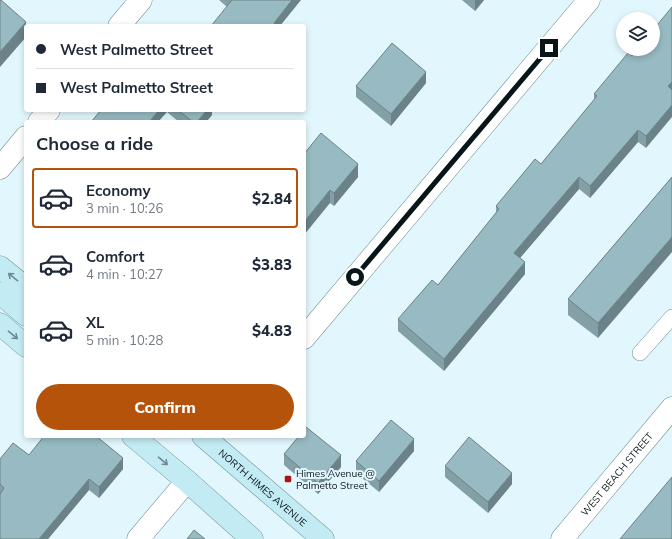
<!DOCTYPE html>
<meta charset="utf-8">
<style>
:root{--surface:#fff;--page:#f6f6f7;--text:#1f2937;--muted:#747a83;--line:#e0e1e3;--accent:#b45309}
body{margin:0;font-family:Mulish,sans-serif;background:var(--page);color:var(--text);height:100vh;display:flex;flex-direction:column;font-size:15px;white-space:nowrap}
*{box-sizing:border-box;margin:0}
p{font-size:13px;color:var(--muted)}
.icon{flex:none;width:22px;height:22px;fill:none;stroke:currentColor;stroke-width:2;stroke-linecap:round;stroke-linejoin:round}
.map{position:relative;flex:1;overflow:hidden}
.drawer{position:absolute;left:24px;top:120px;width:282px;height:318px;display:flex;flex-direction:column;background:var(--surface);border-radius:4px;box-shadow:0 2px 6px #0003}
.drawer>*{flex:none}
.hud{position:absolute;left:24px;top:24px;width:282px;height:88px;border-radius:4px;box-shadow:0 2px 6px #0003;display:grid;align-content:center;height:88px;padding:0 12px;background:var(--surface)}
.buttons{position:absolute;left:616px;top:12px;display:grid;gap:8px}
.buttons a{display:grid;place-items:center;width:44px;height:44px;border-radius:50%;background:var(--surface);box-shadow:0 2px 6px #0003;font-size:20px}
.end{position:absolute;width:18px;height:18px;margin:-9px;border:5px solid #091619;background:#fff;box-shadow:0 0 0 2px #fff}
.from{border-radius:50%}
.hud b{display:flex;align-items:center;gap:14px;height:38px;font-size:15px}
.hud b+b{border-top:1px solid var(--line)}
.hud i{width:10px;height:10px;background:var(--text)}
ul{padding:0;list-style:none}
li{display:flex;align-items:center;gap:12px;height:60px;margin:0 8px 6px;padding:0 4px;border:2px solid transparent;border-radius:4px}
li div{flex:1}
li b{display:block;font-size:15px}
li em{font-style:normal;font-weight:800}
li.active{border-color:var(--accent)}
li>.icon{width:36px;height:36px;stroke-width:1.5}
h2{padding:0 12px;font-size:18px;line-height:48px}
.action{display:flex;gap:8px;margin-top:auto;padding:8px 12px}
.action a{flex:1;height:46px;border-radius:24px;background:var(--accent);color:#fff;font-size:16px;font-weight:800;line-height:46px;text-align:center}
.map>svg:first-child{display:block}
</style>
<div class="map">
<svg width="672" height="539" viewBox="0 0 672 539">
<rect width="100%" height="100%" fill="#e2f7fd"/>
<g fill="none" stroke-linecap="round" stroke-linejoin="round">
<defs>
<polyline id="lane" points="640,353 672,317"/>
<g id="street">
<polyline points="119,26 141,0"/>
<polyline points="39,122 49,110"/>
<polyline points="0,168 26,137"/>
<polyline points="304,338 589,0"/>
<polyline points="138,539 187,481"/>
<path id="s1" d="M562,539L672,408"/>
</g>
<g id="secondary">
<polyline points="0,267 26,288"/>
<polyline points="0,293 26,315"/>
<polyline points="0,324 26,346"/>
<polyline points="133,436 187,481 252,539"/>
<path id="s2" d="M203,436L323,539"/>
</g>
</defs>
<use href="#lane" stroke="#709199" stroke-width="16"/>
<use href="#street" stroke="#709199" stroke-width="23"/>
<use href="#secondary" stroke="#709199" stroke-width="23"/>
<use href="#lane" stroke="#fff" stroke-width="15"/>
<use href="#street" stroke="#fff" stroke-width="22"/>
<use href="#secondary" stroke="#c3ebf3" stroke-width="22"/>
</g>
<g fill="#83a0a7">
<polygon points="219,0 301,0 227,7"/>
<polygon points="462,0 484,0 475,11"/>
<polygon points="653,49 646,148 638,142 590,198 579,189 520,258 525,274 444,371 398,331 398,319 438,285 496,213 496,206 541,164 594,100 594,94 632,56"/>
<polygon points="426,83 391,126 356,97 356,86"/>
<polygon points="101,110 212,110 212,115 206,122 179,122 167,112"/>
<polygon points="304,154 358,177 334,206 330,203"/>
<polygon points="672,177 598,338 568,315 568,299"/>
<polygon points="414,451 379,492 356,473 356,461"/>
<polygon points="284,454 341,467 318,494 284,465"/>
<polygon points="0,459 123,469 99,498 89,490 48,539 0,539"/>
<polygon points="445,466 512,484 488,513 445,477"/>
</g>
<g fill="#6a8288">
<polygon points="292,0 301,0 280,26 274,26 274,23"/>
<polygon points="475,0 484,0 475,11"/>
<polygon points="26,22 26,37 0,67 0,52"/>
<polygon points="426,72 426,83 391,126 391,114"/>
<polygon points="672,82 672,93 668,86"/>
<polygon points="672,105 672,117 646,148 646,136"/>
<polygon points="159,110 167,110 167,112 158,122 149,122"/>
<polygon points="207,110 212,110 212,115 206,122 197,122"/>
<polygon points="638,130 638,142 590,198 590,186"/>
<polygon points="358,164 358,177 334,206 334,193"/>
<polygon points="579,177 579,189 514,265 514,253"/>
<polygon points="330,190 330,203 304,235 304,222"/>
<polygon points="672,237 672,252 598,338 598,323"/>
<polygon points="525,262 525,274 444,371 444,359"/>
<polygon points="414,439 414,451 379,492 379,481"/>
<polygon points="341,455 341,467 318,494 318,483"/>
<polygon points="123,458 123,469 99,498 99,487"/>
<polygon points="512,473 512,484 488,513 488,502"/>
<polygon points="89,479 89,490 48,539 39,539"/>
</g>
<g fill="#98bac2" stroke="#6a8288">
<polygon points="0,0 1,0 26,22 0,52"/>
<polygon points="232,0 292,0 274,23 278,26 211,26"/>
<polygon points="672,7 672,82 668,86 672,90 672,105 646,136 638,130 590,186 579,177 514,253 525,262 444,359 398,319 432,280 438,285 499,209 496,206 535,159 541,164 597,96 594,94 628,53 632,56 637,49 653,49 653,30"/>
<polygon points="392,43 426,72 391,114 356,86"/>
<polygon points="101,110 159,110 149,122 91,122"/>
<polygon points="178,110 207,110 197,122 193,122"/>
<polygon points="321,133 358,164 334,193 330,190 304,222 304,154"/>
<polygon points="672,177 672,237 598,323 568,299"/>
<polygon points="391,420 414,439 379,481 356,461"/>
<polygon points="306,427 341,455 318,483 284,454 299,436 304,436 304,430"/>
<polygon points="44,436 96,436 123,458 99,487 89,479 39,539 0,539 0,494 4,488 0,484 0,459 13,443 29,455"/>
<polygon points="469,437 512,473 488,502 445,466"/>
<polygon points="672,477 672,539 620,539"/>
<polygon points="194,530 205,539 187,539"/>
</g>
<defs><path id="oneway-shaft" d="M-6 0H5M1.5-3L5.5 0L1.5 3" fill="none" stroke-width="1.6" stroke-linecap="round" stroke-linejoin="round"/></defs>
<g stroke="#6f8b91">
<use href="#oneway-shaft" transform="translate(13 277) rotate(-141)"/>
<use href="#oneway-shaft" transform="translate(13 335) rotate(40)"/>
<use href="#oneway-shaft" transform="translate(163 461) rotate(40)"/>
</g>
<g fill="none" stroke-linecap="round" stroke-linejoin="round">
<polyline stroke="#091619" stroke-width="5" points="355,277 549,48"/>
</g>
<rect fill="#a8160f" stroke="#e2f7fd" stroke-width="1.5" x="284" y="475" width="8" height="8" rx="2"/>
<g text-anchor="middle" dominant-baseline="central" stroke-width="4" stroke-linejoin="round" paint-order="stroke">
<g font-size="10" fill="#091619" stroke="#e2f7fd" text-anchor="start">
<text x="296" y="473">Himes Avenue @<tspan x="296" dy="12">Palmetto Street</tspan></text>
</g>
<g font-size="10" fill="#091619" stroke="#e2f7fd">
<text stroke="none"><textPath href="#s1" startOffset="85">WEST BEACH STREET</textPath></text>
<text stroke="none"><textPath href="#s2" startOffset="79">NORTH HIMES AVENUE</textPath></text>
</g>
</g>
</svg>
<div class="buttons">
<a><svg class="icon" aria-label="layers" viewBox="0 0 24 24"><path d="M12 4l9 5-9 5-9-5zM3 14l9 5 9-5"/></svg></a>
</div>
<i class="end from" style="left:355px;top:277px"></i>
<i class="end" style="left:549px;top:48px"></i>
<div class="hud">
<b><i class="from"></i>West Palmetto Street</b>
<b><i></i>West Palmetto Street</b>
</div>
<section class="drawer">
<h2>Choose a ride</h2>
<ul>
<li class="active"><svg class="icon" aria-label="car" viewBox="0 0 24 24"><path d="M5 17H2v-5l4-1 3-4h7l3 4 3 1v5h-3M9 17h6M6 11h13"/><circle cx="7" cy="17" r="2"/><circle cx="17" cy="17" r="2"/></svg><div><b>Economy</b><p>3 min · 10:26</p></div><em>$2.84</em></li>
<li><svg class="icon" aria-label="car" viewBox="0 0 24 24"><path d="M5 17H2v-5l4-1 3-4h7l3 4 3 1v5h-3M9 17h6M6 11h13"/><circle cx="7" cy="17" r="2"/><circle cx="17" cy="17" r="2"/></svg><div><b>Comfort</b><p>4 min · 10:27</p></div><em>$3.83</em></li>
<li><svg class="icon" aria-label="car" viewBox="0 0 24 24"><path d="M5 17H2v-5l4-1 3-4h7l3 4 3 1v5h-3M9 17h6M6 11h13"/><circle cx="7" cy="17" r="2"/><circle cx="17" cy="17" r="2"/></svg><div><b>XL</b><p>5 min · 10:28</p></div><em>$4.83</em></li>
</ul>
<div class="action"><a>Confirm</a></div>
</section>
</div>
